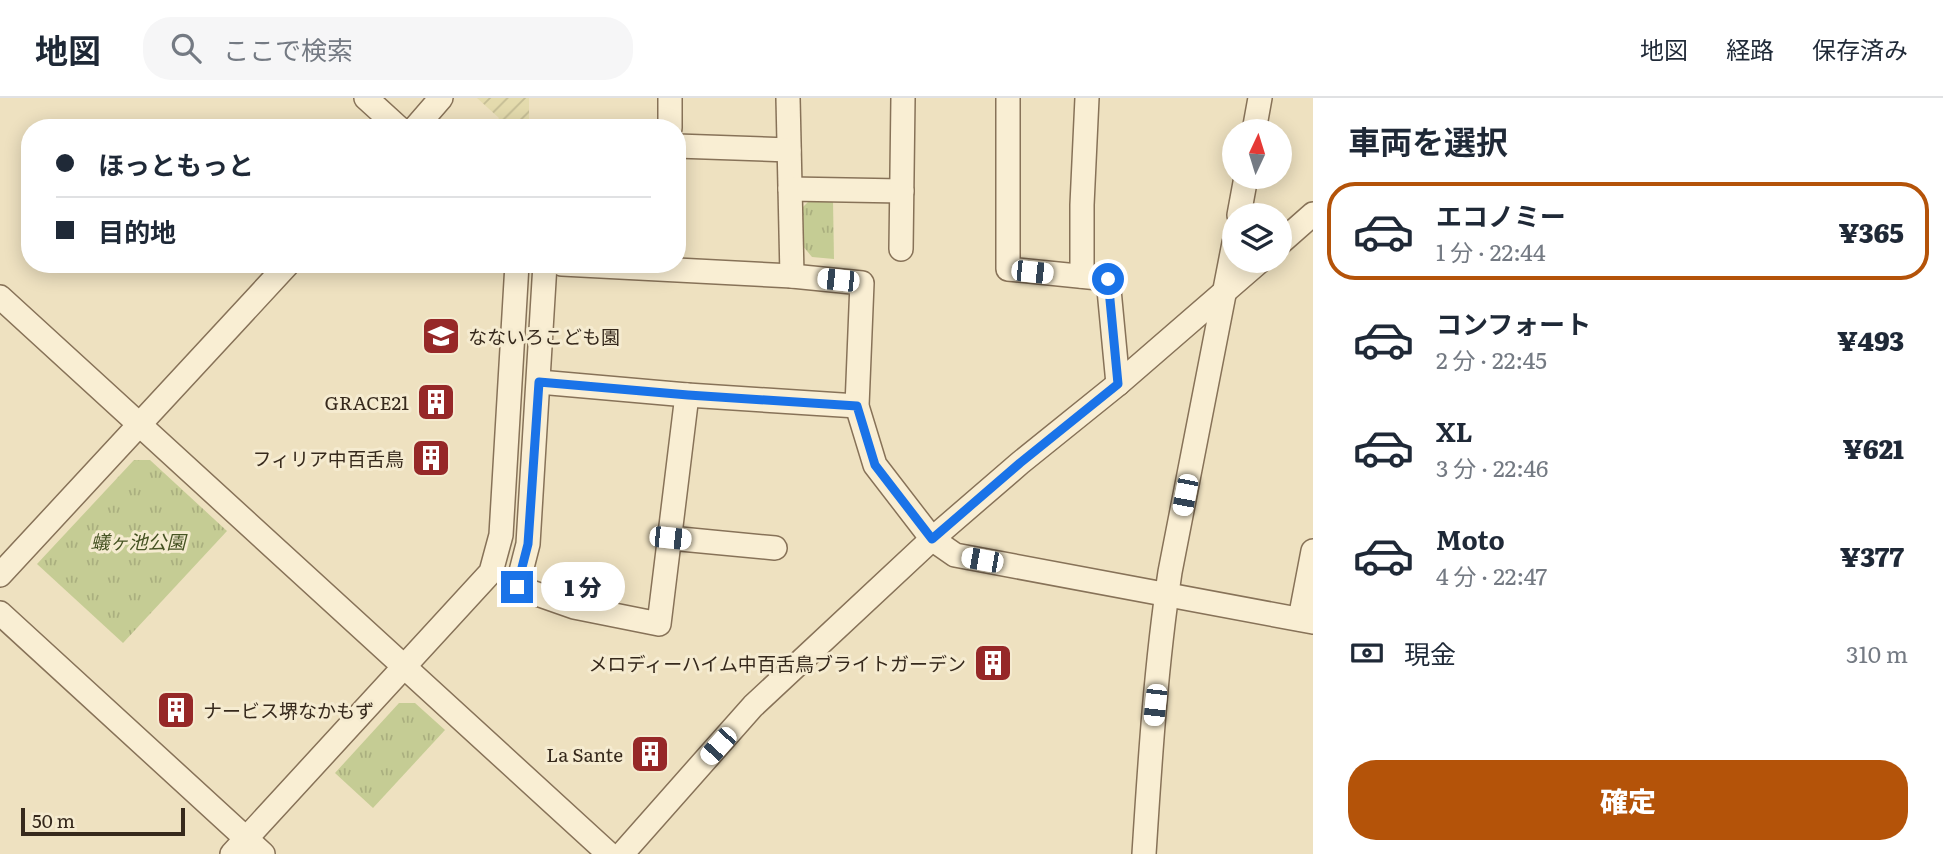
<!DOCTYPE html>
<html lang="ja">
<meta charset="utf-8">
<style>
:root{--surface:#fff;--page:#f6f6f7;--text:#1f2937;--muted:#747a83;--line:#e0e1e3;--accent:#b45309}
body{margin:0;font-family:Literata,"Noto Sans JP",serif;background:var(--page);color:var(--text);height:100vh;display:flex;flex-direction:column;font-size:26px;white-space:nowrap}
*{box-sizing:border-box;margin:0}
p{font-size:23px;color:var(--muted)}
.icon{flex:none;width:38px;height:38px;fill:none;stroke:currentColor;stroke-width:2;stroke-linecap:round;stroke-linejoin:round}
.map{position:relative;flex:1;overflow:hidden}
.sheet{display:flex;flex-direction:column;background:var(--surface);width:630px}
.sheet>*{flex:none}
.top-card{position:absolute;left:21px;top:21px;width:665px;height:154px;border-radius:28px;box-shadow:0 4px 18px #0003;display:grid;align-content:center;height:154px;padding:0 35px;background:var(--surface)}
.needle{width:46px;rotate:4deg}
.tools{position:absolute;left:1222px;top:21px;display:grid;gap:14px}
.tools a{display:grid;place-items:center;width:70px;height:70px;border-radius:50%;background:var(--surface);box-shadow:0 4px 18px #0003;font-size:35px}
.scale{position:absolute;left:21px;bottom:18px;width:164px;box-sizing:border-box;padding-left:7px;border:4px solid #36291c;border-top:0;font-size:19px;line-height:24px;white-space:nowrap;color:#36291c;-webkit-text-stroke:5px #f5ebd0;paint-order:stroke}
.end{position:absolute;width:32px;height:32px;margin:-16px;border:9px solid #1a73e8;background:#fff;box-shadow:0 0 0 4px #fff}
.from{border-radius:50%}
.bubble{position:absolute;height:49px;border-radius:24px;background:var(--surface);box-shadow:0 4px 18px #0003;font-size:23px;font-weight:800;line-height:49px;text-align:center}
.car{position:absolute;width:21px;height:42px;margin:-21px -10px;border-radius:9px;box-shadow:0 0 5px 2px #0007;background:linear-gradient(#fff 24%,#345 0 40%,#fff 0 76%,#345 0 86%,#fff 0)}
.top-card b{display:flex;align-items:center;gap:24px;height:66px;font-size:26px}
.top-card b+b{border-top:2px solid var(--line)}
.top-card i{width:18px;height:18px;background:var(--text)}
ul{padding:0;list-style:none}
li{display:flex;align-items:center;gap:21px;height:98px;margin:0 14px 10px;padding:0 21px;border:4px solid transparent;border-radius:28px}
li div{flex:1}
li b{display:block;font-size:26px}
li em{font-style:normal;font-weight:800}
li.active{border-color:var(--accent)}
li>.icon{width:63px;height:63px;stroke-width:1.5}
h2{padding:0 35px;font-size:32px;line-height:84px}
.pay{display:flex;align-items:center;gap:18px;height:77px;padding:0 35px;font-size:26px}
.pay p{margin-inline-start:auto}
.primary-button{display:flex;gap:14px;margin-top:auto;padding:14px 35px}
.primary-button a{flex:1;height:80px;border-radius:28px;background:var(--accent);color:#fff;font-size:28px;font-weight:800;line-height:80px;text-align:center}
header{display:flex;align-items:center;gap:42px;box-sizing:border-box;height:98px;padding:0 35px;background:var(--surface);border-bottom:2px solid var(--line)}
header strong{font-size:33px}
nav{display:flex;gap:38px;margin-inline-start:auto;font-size:24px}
.search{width:490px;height:63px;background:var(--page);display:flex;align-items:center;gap:18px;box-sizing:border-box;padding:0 24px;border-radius:28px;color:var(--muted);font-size:26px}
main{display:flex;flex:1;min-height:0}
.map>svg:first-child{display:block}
</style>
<header>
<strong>地図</strong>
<div class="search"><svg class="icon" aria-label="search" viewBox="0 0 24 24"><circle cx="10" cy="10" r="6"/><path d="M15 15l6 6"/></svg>ここで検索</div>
<nav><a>地図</a><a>経路</a><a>保存済み</a></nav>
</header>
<main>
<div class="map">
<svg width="1313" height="756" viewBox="0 0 1313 756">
<defs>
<pattern id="farmland-furrows" width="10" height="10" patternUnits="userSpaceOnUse" patternTransform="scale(1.75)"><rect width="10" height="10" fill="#e4dbad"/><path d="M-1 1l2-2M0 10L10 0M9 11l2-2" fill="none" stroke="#c4bc94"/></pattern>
<pattern id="grass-tufts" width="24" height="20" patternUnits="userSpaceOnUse" patternTransform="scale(1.75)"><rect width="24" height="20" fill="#c5cc94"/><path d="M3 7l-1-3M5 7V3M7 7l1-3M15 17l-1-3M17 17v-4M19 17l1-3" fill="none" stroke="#aaaf7f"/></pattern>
</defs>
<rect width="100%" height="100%" fill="#eee1c0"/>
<polygon fill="url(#farmland-furrows)" points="477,0 529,0 529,30 492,30 499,20"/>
<g fill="url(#grass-tufts)">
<polygon points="810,102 833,102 834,161 812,159 802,147 802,110"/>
<polygon points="134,362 150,362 227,433 123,545 37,466"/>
<polygon points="399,605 415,605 445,632 373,710 335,675"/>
</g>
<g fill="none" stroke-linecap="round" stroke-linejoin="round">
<defs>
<g id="minor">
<polyline points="366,0 399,30"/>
<polyline points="788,0 792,178"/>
<polyline points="1008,0 1008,171 1108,181 1118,286"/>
<polyline points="415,30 441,0"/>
<polyline points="670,30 670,0"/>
<polyline points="1254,33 1260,0"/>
<polyline points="677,48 789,52"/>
<polyline points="790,91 902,93"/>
<polyline points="1239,117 1246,79"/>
<polyline points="1279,146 1313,116"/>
<polyline points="901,151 903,0"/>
<polyline points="545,166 528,446 517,489 574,509 659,526 687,297"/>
<polyline points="562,166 792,178 862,185 857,308 875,367 932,441 955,457 1313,524"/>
<polyline points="1082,178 1082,107 1087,0"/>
<polyline points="0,199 609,756"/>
<polyline points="539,284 687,297 857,308"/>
<polyline points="670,440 775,450"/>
<polyline points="0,477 288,166"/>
<polyline points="0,515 263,756"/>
<polyline points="1300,521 1313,453"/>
<polyline points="232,756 491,474 501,437 517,166"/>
<polyline points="622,756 753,608 932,441 1020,365 1118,286 1260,163"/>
<path d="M1144,756C1150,662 1156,567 1170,474L1234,145"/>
</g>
</defs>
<use href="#minor" stroke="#877258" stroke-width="26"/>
<use href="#minor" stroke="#f9eed3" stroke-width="23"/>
</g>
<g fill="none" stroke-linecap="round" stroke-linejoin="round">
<polyline stroke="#1a73e8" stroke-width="9" points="517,489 528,446 539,284 688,297 857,308 875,367 932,441 1020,365 1118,286 1108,181"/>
</g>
<defs>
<symbol id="school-square" viewBox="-11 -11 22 22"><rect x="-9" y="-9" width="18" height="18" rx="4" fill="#962828" stroke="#f5ebd0"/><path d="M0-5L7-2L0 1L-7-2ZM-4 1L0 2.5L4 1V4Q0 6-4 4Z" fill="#fff"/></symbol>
<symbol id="building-square" viewBox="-11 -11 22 22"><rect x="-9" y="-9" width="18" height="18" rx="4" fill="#962828" stroke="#f5ebd0"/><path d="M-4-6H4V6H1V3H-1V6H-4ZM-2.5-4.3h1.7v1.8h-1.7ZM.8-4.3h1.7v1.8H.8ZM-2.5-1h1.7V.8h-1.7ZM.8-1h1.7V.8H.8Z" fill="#fff"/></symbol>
</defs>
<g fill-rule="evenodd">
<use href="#school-square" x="419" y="216" width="44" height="44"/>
<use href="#building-square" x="414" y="282" width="44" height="44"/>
<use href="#building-square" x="409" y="338" width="44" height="44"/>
<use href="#building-square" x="971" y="543" width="44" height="44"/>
<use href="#building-square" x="154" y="590" width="44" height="44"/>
<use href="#building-square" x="628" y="634" width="44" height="44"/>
</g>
<g text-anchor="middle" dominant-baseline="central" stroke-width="6" stroke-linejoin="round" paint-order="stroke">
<g font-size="19" fill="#36291c" stroke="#f5ebd0" text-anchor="end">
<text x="468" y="238" text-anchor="start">なないろこども園</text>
<text x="409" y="304">GRACE21</text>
<text x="404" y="360">フィリア中百舌鳥</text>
<text x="966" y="565">メロディーハイム中百舌鳥ブライトガーデン</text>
<text x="203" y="612" text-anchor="start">ナービス堺なかもず</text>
<text x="623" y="656">La Sante</text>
</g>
<g font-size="19" font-style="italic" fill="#465323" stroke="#f5ebd0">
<text x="138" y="443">蟻ヶ池公園</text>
</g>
</g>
</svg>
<div class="tools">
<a><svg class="needle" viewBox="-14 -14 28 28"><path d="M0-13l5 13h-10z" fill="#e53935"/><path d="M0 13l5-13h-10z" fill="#747a83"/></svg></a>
<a><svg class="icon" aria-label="layers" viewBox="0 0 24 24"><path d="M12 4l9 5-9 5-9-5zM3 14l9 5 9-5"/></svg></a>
</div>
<div class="scale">50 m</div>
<i class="end from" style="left:1108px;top:181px"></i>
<i class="end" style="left:517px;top:489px"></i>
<div class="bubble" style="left:541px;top:464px;width:84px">1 分</div>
<i class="car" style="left:1032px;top:174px;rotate:96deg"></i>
<i class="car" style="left:838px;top:182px;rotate:276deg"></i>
<i class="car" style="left:1185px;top:397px;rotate:191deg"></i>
<i class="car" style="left:670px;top:440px;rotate:96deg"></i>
<i class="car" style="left:982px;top:462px;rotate:280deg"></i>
<i class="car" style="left:1155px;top:607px;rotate:186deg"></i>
<i class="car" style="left:718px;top:648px;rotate:222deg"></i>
<div class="top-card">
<b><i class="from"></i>ほっともっと</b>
<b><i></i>目的地</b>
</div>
</div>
<section class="sheet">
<h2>車両を選択</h2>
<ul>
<li class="active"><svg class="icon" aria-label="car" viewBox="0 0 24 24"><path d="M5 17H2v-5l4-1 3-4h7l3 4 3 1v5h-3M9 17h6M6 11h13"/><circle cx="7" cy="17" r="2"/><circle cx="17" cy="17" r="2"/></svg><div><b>エコノミー</b><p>1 分 · 22:44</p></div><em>¥365</em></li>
<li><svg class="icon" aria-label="car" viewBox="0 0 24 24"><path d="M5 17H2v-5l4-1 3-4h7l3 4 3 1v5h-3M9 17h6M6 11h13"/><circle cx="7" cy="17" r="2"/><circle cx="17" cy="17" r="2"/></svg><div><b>コンフォート</b><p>2 分 · 22:45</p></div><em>¥493</em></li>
<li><svg class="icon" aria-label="car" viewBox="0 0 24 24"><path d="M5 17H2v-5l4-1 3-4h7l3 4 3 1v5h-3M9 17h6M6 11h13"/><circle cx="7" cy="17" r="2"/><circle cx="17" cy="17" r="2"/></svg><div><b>XL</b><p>3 分 · 22:46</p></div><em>¥621</em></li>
<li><svg class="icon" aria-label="car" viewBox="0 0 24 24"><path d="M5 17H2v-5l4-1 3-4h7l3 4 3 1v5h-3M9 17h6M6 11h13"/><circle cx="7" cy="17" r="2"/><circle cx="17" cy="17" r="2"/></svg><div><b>Moto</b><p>4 分 · 22:47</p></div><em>¥377</em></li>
</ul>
<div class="pay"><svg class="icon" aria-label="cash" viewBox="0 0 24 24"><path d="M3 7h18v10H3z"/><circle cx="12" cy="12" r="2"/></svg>現金<p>310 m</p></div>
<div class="primary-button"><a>確定</a></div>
</section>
</main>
